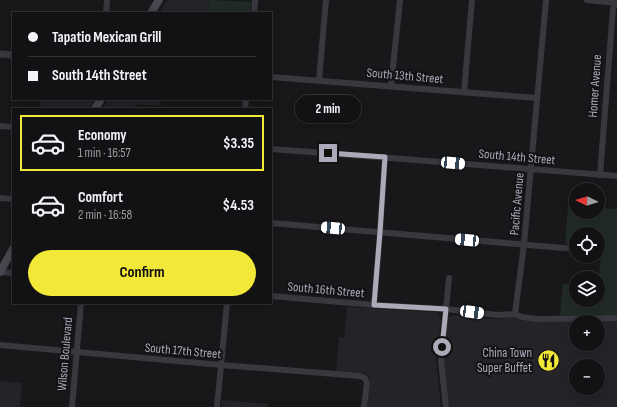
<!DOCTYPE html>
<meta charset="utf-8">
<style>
:root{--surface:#121214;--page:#1b1b1d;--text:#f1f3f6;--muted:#9c9ea0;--line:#313234;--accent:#f2e837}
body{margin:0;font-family:"Sofia Sans Condensed",sans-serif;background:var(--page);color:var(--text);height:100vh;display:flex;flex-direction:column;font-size:15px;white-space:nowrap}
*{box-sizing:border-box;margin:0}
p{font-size:13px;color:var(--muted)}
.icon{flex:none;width:22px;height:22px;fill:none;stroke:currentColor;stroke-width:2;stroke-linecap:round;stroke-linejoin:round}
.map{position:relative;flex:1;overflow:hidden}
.details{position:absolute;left:12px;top:108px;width:260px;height:196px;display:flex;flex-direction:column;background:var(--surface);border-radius:0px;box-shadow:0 2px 10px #0003,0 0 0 1px var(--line)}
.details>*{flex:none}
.hud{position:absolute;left:12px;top:12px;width:260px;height:88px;border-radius:0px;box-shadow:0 2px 10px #0003,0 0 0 1px var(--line);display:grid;align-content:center;height:88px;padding:0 16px;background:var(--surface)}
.needle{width:26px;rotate:275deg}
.tools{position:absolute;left:569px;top:183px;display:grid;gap:8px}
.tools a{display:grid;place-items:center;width:36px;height:36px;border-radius:50%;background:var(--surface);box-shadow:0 2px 10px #0003,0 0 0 1px var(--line);font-size:20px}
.end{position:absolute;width:18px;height:18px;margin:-9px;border:5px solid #aaaab9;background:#111;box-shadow:0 0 0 2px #111}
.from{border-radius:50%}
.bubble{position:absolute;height:28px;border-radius:14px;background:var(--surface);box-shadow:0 2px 10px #0003,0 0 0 1px var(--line);font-size:13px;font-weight:700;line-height:28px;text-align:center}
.car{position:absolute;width:12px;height:24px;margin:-12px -6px;border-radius:5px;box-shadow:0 0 3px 1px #0007;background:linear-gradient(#fff 24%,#345 0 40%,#fff 0 76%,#345 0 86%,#fff 0)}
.hud b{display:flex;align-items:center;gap:14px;height:38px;font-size:15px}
.hud b+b{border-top:1px solid var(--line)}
.hud i{width:10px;height:10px;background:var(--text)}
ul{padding:7px 0 0;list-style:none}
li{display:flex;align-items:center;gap:12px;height:56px;margin:0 8px 6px;padding:0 8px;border:2px solid transparent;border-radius:0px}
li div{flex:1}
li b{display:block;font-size:15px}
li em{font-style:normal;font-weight:700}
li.selected{border-color:var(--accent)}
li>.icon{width:36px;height:36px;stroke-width:1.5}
.primary-button{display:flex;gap:8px;margin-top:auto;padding:8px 16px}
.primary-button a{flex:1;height:46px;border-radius:24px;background:var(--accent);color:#111;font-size:16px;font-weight:700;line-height:46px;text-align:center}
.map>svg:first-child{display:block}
</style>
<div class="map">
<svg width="617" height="407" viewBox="0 0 617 407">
<rect width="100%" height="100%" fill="#18181a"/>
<g fill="#242327" fill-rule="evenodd">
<polygon points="167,0 209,0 208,13 159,13"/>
<polygon points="41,99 95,99 89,109 40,109"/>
<polygon points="108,99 161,99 160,106 136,104 135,109 103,109"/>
<polygon points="347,307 436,312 440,316 441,321 436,361 441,407 367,407 370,379 368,375 362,373 336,371 339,337 344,338"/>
<path d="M454,315L492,319H500L511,316L521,320L536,321L603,320L617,321V407H448L444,361L447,320L449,317ZM576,322H598V344H576ZM576,366H598V388H576Z"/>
<polygon points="0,381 22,383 20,407 0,407"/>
<polygon points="222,400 268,404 267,407 222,407"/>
</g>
<g fill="#212a25">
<polygon points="209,0 251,2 250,13 208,13"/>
<polygon points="568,206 576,206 576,212 598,212 598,208 617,209 617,315 560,315 563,284 576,285 576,300 598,300 598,285 602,247 598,246 598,234 576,234 576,245 565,244"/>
</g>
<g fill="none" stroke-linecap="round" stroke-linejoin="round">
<g stroke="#39383f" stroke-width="6">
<polyline points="587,0 617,3"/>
<polyline points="106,13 107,0"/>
<polyline points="254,13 255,0"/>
<polyline points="271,77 537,98"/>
<polyline points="319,80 326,0"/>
<polyline points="391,86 400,0"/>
<polyline points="464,92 472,0"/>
<polyline points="245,109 246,99"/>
<polyline points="0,126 13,127"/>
<polyline points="271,149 390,158 617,176"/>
<polyline points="600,175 613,9 617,0"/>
<polyline points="0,198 13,199"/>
<polyline points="271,223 576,249"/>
<polyline points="598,251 602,251"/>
<polyline points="0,272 13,273"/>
<polyline points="271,296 374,305 446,309 497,315 515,314 522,317 537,319 617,318"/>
<polyline points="374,305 380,232 385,157"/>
<polyline points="515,314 524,244 546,0"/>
<polyline points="0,345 221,365 360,376 365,378 367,383 364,407"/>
<polyline points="72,407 81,303"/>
<polyline points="217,407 227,303"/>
<polyline points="446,407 441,361 449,278"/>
</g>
<polyline stroke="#39383f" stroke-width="7" points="0,54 13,55"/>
<g stroke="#47474f" stroke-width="8">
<polyline points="151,13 159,0"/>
<polyline points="95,109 101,99"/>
<polyline points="0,272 13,249"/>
</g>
</g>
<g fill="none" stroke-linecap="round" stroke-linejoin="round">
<polyline stroke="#aaaab9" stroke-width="5" points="328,153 385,157 380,232 374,305 446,309 442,347"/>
</g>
<defs>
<symbol id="restaurant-disc" viewBox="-11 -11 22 22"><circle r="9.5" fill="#f2e837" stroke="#131215"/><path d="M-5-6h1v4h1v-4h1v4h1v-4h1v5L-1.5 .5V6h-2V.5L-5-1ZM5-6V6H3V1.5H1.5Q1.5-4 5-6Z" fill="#111"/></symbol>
</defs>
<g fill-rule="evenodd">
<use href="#restaurant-disc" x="536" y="348" width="25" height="25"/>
</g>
<g text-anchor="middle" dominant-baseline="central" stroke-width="4" stroke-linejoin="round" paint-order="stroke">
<g font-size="13" fill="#aaaab9" stroke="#131215">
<text transform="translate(405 76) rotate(5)">South 13th Street</text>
<text transform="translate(595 86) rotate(-86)">Homer Avenue</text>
<text transform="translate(517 157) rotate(5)">South 14th Street</text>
<text transform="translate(517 204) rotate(-85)">Pacific Avenue</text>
<text transform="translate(326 290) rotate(5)">South 16th Street</text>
<text transform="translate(183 351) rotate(5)">South 17th Street</text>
<text transform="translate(65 354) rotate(-85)">Wilson Boulevard</text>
</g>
<g font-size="13" fill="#aaaab9" stroke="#131215" text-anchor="end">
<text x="532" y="353">China Town<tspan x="532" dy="15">Super Buffet</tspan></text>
</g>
</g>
</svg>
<div class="tools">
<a><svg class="needle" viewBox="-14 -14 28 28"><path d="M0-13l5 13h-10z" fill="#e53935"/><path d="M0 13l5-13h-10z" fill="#9c9ea0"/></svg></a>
<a><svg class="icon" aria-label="locate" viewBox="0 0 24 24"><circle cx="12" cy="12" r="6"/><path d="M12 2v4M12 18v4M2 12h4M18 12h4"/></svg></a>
<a><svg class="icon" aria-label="layers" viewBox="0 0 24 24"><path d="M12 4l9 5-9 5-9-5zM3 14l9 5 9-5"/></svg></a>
<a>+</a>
<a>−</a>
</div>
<i class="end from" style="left:442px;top:347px"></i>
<i class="end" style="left:328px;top:153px"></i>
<div class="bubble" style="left:295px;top:95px;width:66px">2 min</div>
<i class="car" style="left:453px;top:163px;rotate:95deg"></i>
<i class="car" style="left:333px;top:228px;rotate:275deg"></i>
<i class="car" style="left:467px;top:240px;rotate:275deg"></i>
<i class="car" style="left:472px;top:312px;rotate:98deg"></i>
<div class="hud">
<b><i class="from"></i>Tapatio Mexican Grill</b>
<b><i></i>South 14th Street</b>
</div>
<section class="details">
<ul>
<li class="selected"><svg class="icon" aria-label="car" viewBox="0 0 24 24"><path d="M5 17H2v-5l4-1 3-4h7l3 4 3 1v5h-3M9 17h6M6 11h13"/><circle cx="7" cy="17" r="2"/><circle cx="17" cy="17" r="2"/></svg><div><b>Economy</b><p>1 min · 16:57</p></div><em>$3.35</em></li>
<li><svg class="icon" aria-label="car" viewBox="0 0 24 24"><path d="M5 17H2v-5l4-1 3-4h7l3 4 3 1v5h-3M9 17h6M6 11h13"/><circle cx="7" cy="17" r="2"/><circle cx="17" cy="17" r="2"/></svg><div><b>Comfort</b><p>2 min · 16:58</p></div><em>$4.53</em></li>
</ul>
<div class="primary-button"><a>Confirm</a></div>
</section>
</div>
